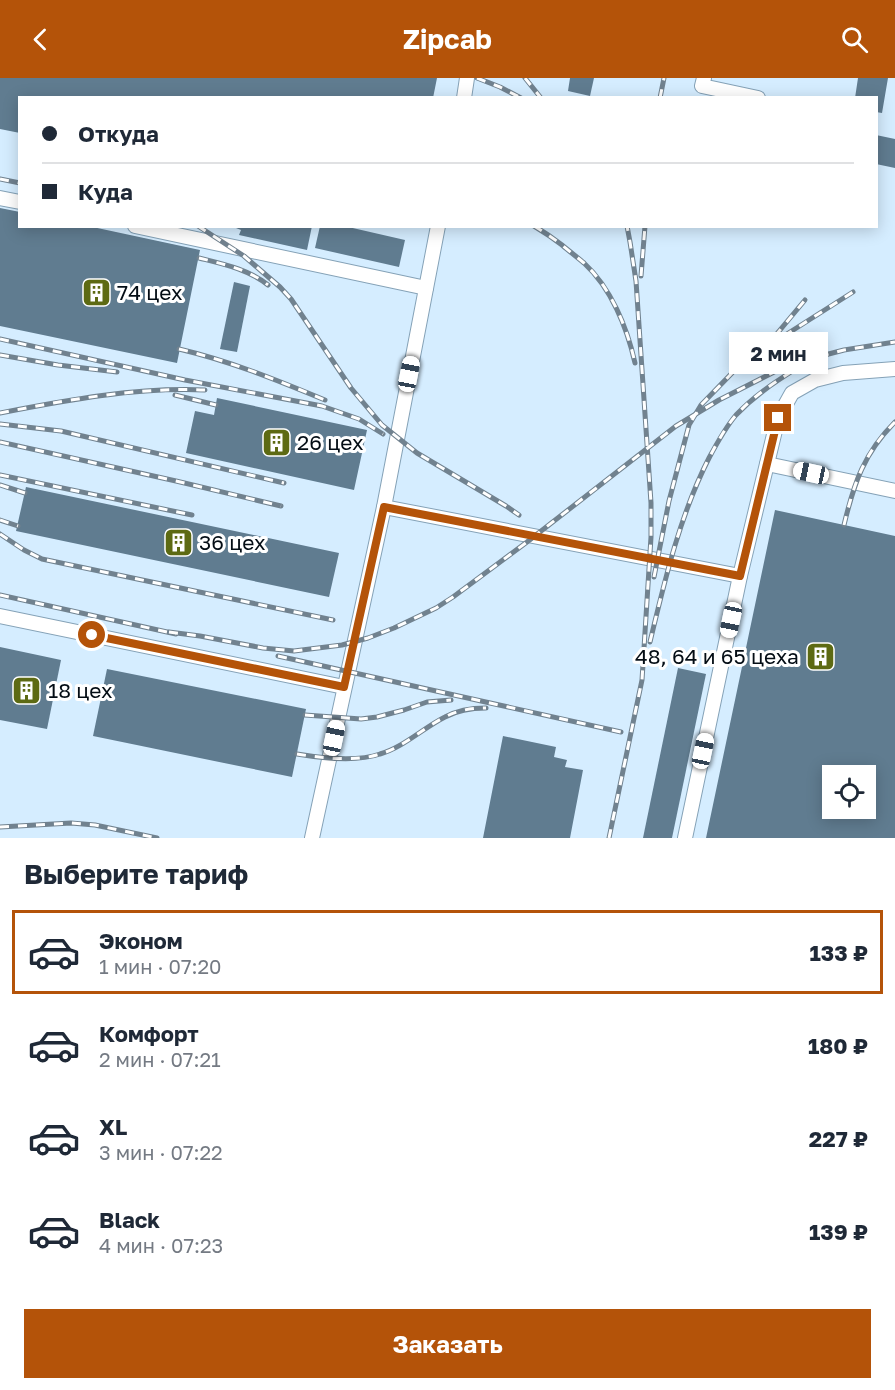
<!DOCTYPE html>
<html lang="ru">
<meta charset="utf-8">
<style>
:root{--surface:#fff;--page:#f2f2f3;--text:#1f2937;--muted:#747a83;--line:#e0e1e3;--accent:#b45309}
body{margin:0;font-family:"Golos Text",sans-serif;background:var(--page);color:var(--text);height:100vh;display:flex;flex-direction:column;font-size:22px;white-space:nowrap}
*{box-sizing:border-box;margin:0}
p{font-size:20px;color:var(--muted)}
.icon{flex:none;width:33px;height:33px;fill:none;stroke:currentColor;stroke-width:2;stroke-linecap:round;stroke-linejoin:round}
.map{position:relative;height:760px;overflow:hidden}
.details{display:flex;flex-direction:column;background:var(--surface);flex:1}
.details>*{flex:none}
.hud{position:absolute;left:18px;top:18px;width:860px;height:132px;border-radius:0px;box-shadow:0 3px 15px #0003;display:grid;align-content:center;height:132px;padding:0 24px;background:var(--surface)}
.tools{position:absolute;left:822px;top:687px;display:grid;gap:12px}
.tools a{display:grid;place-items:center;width:54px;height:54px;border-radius:0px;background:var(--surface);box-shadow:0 3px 15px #0003;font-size:30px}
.end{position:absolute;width:27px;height:27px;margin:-14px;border:8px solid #b45309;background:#fff;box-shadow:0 0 0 3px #fff}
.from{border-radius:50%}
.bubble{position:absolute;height:42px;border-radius:0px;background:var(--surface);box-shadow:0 3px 15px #0003;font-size:20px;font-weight:700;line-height:42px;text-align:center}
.car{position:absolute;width:18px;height:36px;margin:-18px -9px;border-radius:8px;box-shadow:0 0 4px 2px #0007;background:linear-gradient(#fff 24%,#345 0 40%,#fff 0 76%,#345 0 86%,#fff 0)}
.hud b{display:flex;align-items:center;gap:21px;height:57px;font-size:22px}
.hud b+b{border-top:2px solid var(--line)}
.hud i{width:15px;height:15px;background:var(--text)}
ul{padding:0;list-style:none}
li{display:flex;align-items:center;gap:18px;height:84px;margin:0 12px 9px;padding:0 12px;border:3px solid transparent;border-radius:0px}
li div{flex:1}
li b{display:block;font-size:22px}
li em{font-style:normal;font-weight:700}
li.active{border-color:var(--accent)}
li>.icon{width:54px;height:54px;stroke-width:1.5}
h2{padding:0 24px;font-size:27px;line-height:72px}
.primary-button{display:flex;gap:12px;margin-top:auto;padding:12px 24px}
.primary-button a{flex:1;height:69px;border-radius:0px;background:var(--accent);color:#fff;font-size:24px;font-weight:700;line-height:69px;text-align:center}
header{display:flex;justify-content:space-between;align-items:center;height:78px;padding:0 24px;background:var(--accent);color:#fff;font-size:27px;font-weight:700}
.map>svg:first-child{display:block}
</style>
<header><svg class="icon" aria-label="back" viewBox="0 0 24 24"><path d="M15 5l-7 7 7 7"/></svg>Zipcab<svg class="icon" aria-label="search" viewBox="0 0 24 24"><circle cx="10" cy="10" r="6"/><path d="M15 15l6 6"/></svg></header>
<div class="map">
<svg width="895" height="760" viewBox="0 0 895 760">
<rect width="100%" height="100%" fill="#d5edff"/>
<g fill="#607c90" fill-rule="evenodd">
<polygon points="0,0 437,0 433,20 20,20 20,55 0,51"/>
<polygon points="570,0 594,0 590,18 568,13"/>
<polygon points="858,0 888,0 882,35 876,34 876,20 855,20"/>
<polygon points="876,57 895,61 895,90 876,86"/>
<polygon points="0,130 20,134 20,148 88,148 200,172 177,285 0,248"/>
<polygon points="231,148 312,148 307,172 239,157 241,152"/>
<polygon points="320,148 344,148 405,162 399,189 315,170"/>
<polygon points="234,204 250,208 237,274 220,271"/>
<polygon points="217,320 367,352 354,412 186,375 195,333 214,337"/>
<polygon points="26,409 339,475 329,519 16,453"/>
<path d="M775,432L895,458V760H706ZM832,698H866V730H832Z"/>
<polygon points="0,569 61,582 47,651 0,642"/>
<polygon points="678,590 706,596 672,760 643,760"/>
<polygon points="107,591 306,631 292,699 93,658"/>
<polygon points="503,658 556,669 554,679 567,682 565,689 583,692 570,760 483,760"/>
</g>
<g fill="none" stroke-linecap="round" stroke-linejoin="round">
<defs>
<g id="minor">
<polyline points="704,0 702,8 758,20"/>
<polyline points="464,20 467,0"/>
<polyline points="0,120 20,124"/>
<polyline points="135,148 426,210"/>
<polyline points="767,386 895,413"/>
<polyline points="384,429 740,498"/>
<polyline points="0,538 344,609"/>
<polyline points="312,760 384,429 438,148"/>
<polyline points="685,760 740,498 778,340 792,315 815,302 843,295 895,291"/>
</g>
</defs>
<use href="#minor" stroke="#85a2b7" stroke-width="16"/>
<use href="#minor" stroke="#fff" stroke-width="14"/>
<defs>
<g id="rail">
<polyline points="477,0 500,9 521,20"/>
<polyline points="525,0 541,20"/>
<polyline points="660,20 664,0"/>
<polyline points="0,101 20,105"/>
<polyline points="198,148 244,178 280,209 291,221 351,310 382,347 417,375 506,428 519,437"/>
<path d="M534,148C544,154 553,160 562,167C569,173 577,179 584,185C611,210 627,249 635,285"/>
<path d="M199,180C223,186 248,191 268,207"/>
<polyline points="641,198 645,148"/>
<polyline points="775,258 805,222"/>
<polyline points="0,261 185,302 322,328 359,341 383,356"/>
<path d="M179,271C230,283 277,302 325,322"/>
<polyline points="0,277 58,287 117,294"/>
<polyline points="175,317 216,327"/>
<path d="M0,335C67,322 137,309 205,312"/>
<polyline points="0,346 61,353 284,405"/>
<polyline points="0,364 176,403 281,428"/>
<polyline points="0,397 192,437"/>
<polyline points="0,407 25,415"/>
<polyline points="0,442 18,448"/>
<path d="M844,447C854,405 864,375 895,344"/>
<polyline points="0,456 24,472 42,481 333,542"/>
<polyline points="654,499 669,423 689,347 701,327 733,294 754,277 853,214"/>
<polyline points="0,517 176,556"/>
<polyline points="169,554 200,558 263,570 294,573 342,567 368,560 394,550 436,530 453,519 527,464 676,348 719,322 780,291 794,285 844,272 895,264"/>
<path d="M650,564C665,501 680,437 709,380C717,365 725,350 736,337C754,318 772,306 794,292"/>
<polyline points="278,578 621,654"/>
<polyline points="305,637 361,641 377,639 404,632 427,624 451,622"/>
<path d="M297,676C321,680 357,684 380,676C404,669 423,650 445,639C458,632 472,630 486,630"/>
<polyline points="0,749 71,745 95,747 157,760"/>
<polyline points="609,760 642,602 651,459 651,425 636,203 630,164 627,148"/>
</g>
</defs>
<use href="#rail" stroke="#71828f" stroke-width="5"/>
<use href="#rail" stroke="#fff" stroke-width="3" stroke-dasharray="9" stroke-linecap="butt"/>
</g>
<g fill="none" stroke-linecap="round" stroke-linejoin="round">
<polyline stroke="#b45309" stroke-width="8" points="92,557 344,609 384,429 740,498 778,340"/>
</g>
<defs>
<symbol id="building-square" viewBox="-11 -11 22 22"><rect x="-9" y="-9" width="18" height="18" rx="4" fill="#5d6a13" stroke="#fff"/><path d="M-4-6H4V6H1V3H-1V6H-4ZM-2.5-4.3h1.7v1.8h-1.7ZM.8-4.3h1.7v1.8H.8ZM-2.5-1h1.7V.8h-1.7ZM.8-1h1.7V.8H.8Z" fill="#fff"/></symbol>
</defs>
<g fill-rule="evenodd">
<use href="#building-square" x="80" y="198" width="33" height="33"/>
<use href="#building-square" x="260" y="348" width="33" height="33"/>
<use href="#building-square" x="162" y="448" width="33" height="33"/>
<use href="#building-square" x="804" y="562" width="33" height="33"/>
<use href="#building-square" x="10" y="596" width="33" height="33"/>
</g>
<g text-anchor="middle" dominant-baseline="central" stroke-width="6" stroke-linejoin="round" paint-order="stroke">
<g font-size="21" fill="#040d15" stroke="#fff" text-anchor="start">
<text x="117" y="214">74 цех</text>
<text x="297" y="364">26 цех</text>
<text x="199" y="464">36 цех</text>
<text x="799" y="578" text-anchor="end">48, 64 и 65 цеха</text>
<text x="48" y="612">18 цех</text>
</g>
</g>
</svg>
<div class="tools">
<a><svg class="icon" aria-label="locate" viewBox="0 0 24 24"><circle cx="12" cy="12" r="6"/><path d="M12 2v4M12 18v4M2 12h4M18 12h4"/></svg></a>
</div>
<i class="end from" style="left:92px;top:557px"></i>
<i class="end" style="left:778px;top:340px"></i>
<div class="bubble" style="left:729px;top:254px;width:99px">2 мин</div>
<i class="car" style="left:409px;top:296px;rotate:11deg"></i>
<i class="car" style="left:811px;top:395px;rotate:282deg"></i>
<i class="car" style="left:731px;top:542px;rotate:192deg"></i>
<i class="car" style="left:334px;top:660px;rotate:12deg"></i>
<i class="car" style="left:703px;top:673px;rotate:12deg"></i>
<div class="hud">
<b><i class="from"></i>Откуда</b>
<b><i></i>Куда</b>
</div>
</div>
<section class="details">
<h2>Выберите тариф</h2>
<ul>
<li class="active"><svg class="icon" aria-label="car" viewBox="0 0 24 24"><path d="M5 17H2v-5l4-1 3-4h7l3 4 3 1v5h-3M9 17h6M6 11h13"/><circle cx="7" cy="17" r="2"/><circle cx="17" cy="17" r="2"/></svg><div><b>Эконом</b><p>1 мин · 07:20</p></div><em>133 ₽</em></li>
<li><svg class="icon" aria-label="car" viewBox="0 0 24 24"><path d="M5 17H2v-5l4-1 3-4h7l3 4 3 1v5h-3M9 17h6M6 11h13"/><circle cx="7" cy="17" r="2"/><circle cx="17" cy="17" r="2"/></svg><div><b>Комфорт</b><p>2 мин · 07:21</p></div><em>180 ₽</em></li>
<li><svg class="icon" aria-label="car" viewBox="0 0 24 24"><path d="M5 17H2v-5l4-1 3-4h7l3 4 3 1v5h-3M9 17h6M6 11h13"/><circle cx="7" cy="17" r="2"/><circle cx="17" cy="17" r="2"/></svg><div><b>XL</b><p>3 мин · 07:22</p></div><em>227 ₽</em></li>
<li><svg class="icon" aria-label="car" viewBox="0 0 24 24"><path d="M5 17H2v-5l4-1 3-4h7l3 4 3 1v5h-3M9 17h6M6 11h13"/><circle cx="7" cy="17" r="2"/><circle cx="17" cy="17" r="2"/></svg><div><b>Black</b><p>4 мин · 07:23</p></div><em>139 ₽</em></li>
</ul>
<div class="primary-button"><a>Заказать</a></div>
</section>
